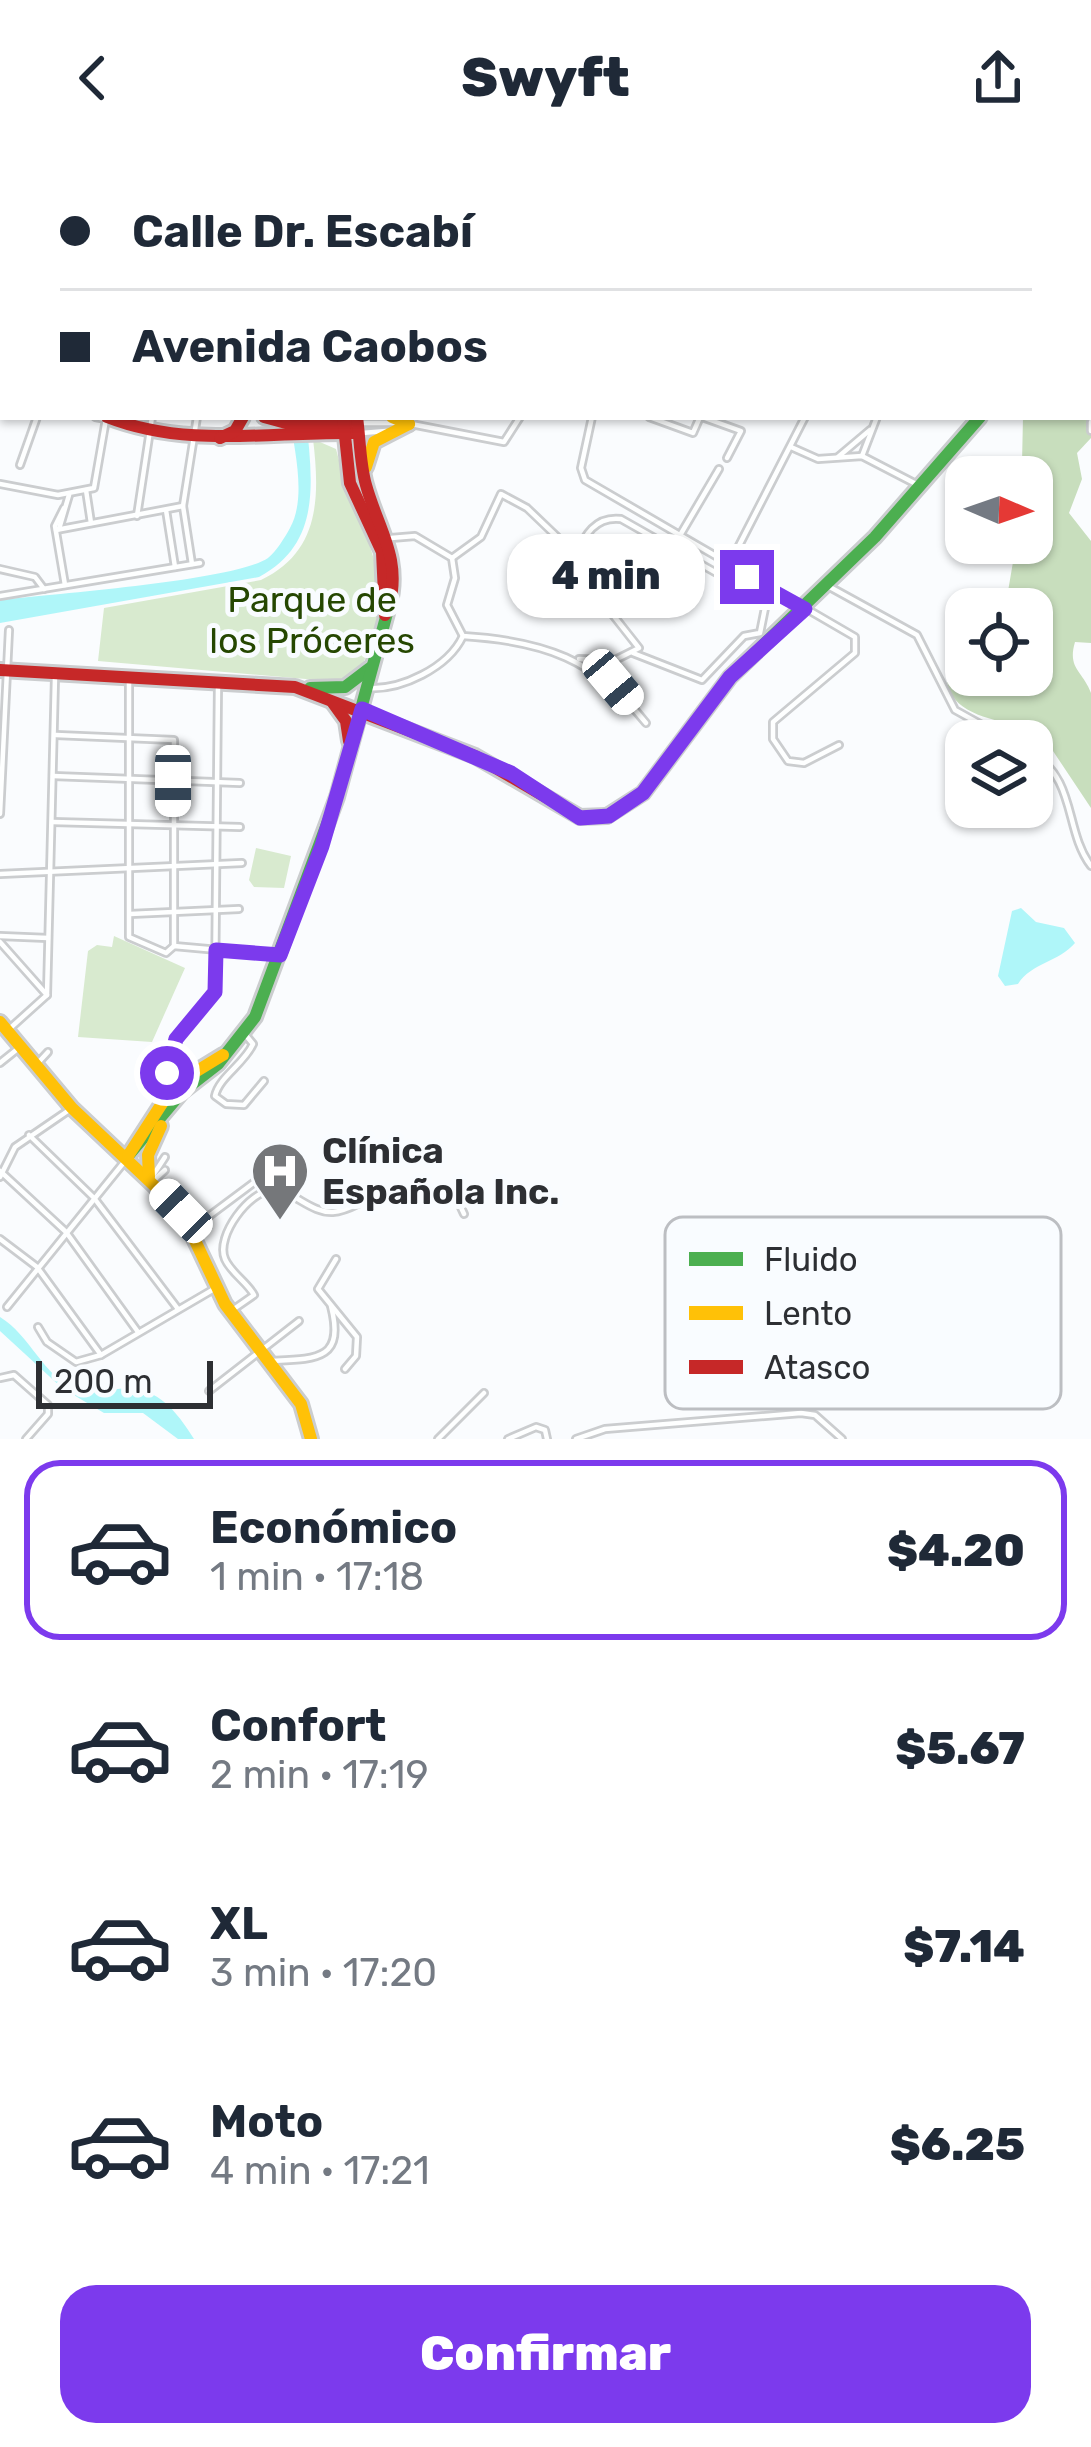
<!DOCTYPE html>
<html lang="es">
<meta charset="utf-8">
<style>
:root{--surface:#fff;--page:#f2f2f3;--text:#1f2937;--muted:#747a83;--line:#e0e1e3;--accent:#7c3aed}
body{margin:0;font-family:Rubik,sans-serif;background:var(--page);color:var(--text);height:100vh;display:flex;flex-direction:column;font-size:45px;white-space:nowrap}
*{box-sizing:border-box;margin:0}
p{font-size:39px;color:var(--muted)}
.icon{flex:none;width:66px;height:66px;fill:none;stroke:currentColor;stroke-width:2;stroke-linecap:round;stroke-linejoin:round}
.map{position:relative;height:1283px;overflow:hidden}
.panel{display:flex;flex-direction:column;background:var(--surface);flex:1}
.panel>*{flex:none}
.guide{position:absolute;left:0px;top:0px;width:1092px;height:264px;box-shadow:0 3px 9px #0004;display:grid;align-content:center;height:264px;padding:0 60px;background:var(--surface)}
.needle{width:78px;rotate:92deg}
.buttons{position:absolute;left:945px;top:300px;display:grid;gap:24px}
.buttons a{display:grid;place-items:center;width:108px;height:108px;border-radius:24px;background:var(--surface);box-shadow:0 3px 9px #0004;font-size:60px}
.scale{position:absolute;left:36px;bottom:30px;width:177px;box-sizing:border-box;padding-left:12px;border:6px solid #2d2f33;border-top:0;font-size:33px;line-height:42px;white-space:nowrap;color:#2d2f33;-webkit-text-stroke:9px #f9fcff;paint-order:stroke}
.end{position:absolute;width:54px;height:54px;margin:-27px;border:15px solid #7c3aed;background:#fff;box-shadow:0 0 0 6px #fff}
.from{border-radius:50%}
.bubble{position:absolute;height:84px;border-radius:36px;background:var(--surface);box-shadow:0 3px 9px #0004;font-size:39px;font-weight:800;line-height:84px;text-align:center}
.car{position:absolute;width:36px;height:72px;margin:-36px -18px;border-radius:15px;box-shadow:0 0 9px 3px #0007;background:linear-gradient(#fff 24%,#345 0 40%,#fff 0 76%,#345 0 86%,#fff 0)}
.guide b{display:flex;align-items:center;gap:42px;height:114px;font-size:45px}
.guide b+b{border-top:3px solid var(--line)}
.guide i{width:30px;height:30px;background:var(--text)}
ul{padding:21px 0 0;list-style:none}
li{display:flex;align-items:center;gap:36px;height:180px;margin:0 24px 18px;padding:0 36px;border:6px solid transparent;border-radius:36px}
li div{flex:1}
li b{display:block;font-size:45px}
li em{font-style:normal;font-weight:800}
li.active{border-color:var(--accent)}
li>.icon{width:108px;height:108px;stroke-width:1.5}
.cta{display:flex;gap:24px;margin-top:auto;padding:24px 60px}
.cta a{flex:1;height:138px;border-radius:36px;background:var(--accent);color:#fff;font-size:48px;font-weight:800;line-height:138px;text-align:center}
header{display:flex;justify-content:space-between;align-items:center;height:156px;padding:0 60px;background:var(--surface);font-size:54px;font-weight:800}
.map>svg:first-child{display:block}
</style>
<header><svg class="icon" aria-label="back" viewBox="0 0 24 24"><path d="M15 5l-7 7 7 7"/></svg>Swyft<svg class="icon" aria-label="share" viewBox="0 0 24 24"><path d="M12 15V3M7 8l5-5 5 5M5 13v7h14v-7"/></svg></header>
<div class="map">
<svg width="1091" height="1283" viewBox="0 0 1091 1283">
<rect width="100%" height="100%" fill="#fafcfe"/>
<g fill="#d8eacf">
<path d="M313,283L336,293C359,383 404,416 360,515L340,526L98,505L104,452L261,424C320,396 320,341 313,283Z"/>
<polygon points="256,692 291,700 284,732 254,731 249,724"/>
<polygon points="114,780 185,812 152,886 78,881 88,795 97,789 112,791"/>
</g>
<path fill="#c8debd" d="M1091,224V282L1077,297L1082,323L1069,357L1091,385V487L1075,486C1067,513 1083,515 1091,537C1091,561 1091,624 1091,652L1041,577C1012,564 951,565 947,524C945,509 953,502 966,495V519H1032V453H1005L1013,406L1005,387H1032V321H1015L1022,307L1023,261H1089Z"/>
<g fill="#aff6f9">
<path d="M290,261H306C312,323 323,387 259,421L0,467V444C51,438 234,425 268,402C276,396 285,381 290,372C307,341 294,294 290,261Z"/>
<path d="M1021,752L1036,766L1064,772L1075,787C1059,806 1031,807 1018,828L1005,830L998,820L1012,755Z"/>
<path d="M0,1161C30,1179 44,1221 75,1233C88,1238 99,1236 112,1234C153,1226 174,1251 194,1283H178L143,1257H104L62,1232L0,1175Z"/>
</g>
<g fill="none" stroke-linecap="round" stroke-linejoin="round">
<polyline stroke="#aff6f9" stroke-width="10" points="968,0 971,3"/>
<defs>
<g id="street">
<polyline points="146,0 150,3"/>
<polyline points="423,0 426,3"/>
<polyline points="484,0 487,3"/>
<polyline points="550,0 553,3"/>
<polyline points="947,0 947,3"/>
<polyline points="47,3 48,0"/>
<polyline points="111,3 113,0"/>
<polyline points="181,3 184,0"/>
<polyline points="262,3 264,0"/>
<polyline points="385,3 387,0"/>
<polyline points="754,3 755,0"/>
<polyline points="1089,27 1091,27"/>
<polyline points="0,102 3,90"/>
<polyline points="1089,159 1091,164"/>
<polyline points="0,243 3,244"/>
<polyline points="592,261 581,312 585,324 855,481 855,497 773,566 773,583 788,605 804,607 839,589"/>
<polyline points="649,261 693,277 700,261"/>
<polyline points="702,261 741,275 727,302"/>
<polyline points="1091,266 1091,275"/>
<polyline points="357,267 399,267"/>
<polyline points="411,268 504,286 520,261"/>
<polyline points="362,277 386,275"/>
<polyline points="791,291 818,303 862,300 918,329"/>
<polyline points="862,300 877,261"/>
<polyline points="838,301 870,274"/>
<polyline points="20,309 37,261"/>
<polyline points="0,328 58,339 94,332 106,263 95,261"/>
<polyline points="86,334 91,367"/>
<polyline points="64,352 55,370 65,429"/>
<polyline points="166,354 175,411"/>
<polyline points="137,360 152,261"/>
<polyline points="59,373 69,339"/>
<polyline points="56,374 183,350"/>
<polyline points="679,381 719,313"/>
<path d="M391,382L415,380L452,402L455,422L447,449L463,480C544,485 595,503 646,567"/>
<polyline points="452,402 481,381 501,338 527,352 574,397"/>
<polyline points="192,408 183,350 197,261"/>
<polyline points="728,411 805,261"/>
<polyline points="0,413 35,421 44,433"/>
<polyline points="828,430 917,479 955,554 1011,585"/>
<polyline points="0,440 200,407"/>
<path d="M579,503L615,504L639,492L587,426L575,400C585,379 595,360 621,363L759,441L765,452L760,477L744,480L702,524L633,497"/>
<polyline points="129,525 129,781 166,797 174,790 274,799"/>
<path d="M368,532C401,534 448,512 463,480"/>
<polyline points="56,579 174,584 174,790"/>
<path d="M1032,597C1077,624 1064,674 1091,710"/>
<polyline points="53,620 240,627"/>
<polyline points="0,658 9,474"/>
<polyline points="53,666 240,671"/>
<polyline points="0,718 242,707"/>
<polyline points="130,758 239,753"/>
<polyline points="0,780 48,782"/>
<polyline points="0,786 47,839"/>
<polyline points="7,875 47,839 55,521"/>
<path d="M244,877L253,888C244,908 219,921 215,940L226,948L244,949L264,925"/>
<polyline points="0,907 20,891"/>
<polyline points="36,909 48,896"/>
<polyline points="165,940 176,883 215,836 218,529"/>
<polyline points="29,979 94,1042 178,1153"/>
<polyline points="0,1015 66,1076 138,1176"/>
<polyline points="0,1021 15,991 72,952"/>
<polyline points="152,1021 165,1001"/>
<polyline points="153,1025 165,1014"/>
<polyline points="193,1072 260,1022"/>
<polyline points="0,1083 37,1111 101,1199"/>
<polyline points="336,1103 318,1133 357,1181 356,1200 345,1213"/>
<polyline points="7,1151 125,1005"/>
<path d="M231,1155L254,1139C247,1126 231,1117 225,1103C215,1080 250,1034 273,1034C295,1035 310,1057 333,1056C350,1055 361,1044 377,1040C397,1034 441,1034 458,1045L464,1058"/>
<polyline points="38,1171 47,1186 76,1206 101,1199 214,1133"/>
<path d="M271,1205C317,1203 345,1204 331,1150"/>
<polyline points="0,1222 14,1219 48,1249 48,1258 26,1283"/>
<polyline points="209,1235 299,1165"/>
<polyline points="438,1283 484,1237"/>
<polyline points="508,1283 536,1271 545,1274 547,1283"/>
<polyline points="576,1283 605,1273 801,1257 815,1259 842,1283"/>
</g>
<g id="fast">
<polyline points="572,3 576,0"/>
<polyline points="588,3 591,0"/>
<polyline points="0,189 3,190"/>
<polyline points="1089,203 1091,202"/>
<polyline points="310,532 345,531 370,512"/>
<polyline points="607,660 643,637 730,521 875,381 980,261"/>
<polyline points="128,1000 182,936 218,908 255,861 337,641 389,450"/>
</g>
<g id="slow">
<polyline points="392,261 409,268"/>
<polyline points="366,311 374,286 409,268"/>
<polyline points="0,866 72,952 181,1055 225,1148 301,1248 311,1283"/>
<polyline points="128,1000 174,929 223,899"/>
<polyline points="149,1021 148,999 161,970"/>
</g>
<g id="jam">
<path d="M107,261C188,293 272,275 357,277"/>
<polyline points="264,261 286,267 348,267"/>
<polyline points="343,261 350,327 382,396 385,459"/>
<path d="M357,261C360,283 360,308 366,329C378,373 402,402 389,450"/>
<polyline points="220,282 235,275 243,261"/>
<polyline points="0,514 295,531 475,600 580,661 607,660"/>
<polyline points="333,547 346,565 349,585"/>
</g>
</defs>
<use href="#street" stroke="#cbcdcf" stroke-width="10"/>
<use href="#fast" stroke="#cbcdcf" stroke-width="18"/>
<use href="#slow" stroke="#cbcdcf" stroke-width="18"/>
<use href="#jam" stroke="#cbcdcf" stroke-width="18"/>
<use href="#street" stroke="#feffff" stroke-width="4.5"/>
<use href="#fast" stroke="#4caf50" stroke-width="12"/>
<use href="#slow" stroke="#ffc107" stroke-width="12"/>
<use href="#jam" stroke="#c62828" stroke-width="12"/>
</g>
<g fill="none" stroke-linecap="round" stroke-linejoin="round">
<polyline stroke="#7c3aed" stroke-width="15" points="167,917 176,883 215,836 216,794 280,799 322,690 362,553 511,617 580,662 609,660 643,637 730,521 805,453 747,421"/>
</g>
<defs>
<symbol id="hospital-pin" viewBox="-11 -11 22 30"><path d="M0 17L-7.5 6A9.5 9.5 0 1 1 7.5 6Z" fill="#75777a" stroke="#f9fcff"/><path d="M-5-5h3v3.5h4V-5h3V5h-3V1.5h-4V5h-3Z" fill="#fff"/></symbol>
</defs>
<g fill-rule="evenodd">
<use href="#hospital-pin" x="247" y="982" width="66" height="90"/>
</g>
<g text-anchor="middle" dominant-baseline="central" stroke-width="10" stroke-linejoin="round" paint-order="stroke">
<g font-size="36" fill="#254701" stroke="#f9fcff">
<text x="312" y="443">Parque de<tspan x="312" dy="41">los Próceres</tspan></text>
</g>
<g font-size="36" font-weight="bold" fill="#2d2f33" stroke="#f9fcff" text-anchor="start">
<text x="322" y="994">Clínica<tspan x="322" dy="41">Española Inc.</tspan></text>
</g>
</g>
<rect x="665" y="1061" width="396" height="192" rx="18" fill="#f9fcff" stroke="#bcbec2" stroke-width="3"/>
<rect x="689" y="1096" width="54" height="14" fill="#4caf50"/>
<rect x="689" y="1150" width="54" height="14" fill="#ffc107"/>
<rect x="689" y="1204" width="54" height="14" fill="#c62828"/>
<g font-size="33" fill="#2d2f33">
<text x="764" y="1115">Fluido</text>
<text x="764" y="1169">Lento</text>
<text x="764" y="1223">Atasco</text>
</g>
</svg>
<div class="buttons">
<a><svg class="needle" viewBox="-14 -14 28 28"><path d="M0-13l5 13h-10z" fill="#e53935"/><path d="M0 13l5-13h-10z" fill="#747a83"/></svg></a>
<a><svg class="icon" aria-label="locate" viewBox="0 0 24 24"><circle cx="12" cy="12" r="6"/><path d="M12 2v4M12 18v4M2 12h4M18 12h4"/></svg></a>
<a><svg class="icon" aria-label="layers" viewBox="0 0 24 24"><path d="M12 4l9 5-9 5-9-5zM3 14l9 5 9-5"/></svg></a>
</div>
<div class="scale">200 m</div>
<i class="end from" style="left:167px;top:917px"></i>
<i class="end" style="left:747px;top:421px"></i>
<div class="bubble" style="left:507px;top:378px;width:198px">4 min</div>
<i class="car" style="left:613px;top:526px;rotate:140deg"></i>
<i class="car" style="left:173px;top:625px;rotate:180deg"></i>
<i class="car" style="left:181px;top:1055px;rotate:316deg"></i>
<div class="guide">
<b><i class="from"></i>Calle Dr. Escabí</b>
<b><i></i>Avenida Caobos</b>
</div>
</div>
<section class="panel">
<ul>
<li class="active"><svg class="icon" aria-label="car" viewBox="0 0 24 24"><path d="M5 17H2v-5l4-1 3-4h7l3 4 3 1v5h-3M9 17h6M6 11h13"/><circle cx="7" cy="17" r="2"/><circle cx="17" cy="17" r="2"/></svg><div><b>Económico</b><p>1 min · 17:18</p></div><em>$4.20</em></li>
<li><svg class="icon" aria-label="car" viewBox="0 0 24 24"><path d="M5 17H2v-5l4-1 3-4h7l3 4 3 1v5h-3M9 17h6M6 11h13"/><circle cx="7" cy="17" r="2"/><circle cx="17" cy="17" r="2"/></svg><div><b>Confort</b><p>2 min · 17:19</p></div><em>$5.67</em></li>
<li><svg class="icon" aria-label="car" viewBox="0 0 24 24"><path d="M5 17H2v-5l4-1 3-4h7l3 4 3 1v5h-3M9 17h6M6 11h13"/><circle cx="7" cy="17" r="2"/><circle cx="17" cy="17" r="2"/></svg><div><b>XL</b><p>3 min · 17:20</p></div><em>$7.14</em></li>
<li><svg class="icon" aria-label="car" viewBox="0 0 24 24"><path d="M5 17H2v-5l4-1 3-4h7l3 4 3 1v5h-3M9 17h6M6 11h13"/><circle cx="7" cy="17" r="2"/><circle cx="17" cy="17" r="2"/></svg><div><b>Moto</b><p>4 min · 17:21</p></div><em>$6.25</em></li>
</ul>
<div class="cta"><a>Confirmar</a></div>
</section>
